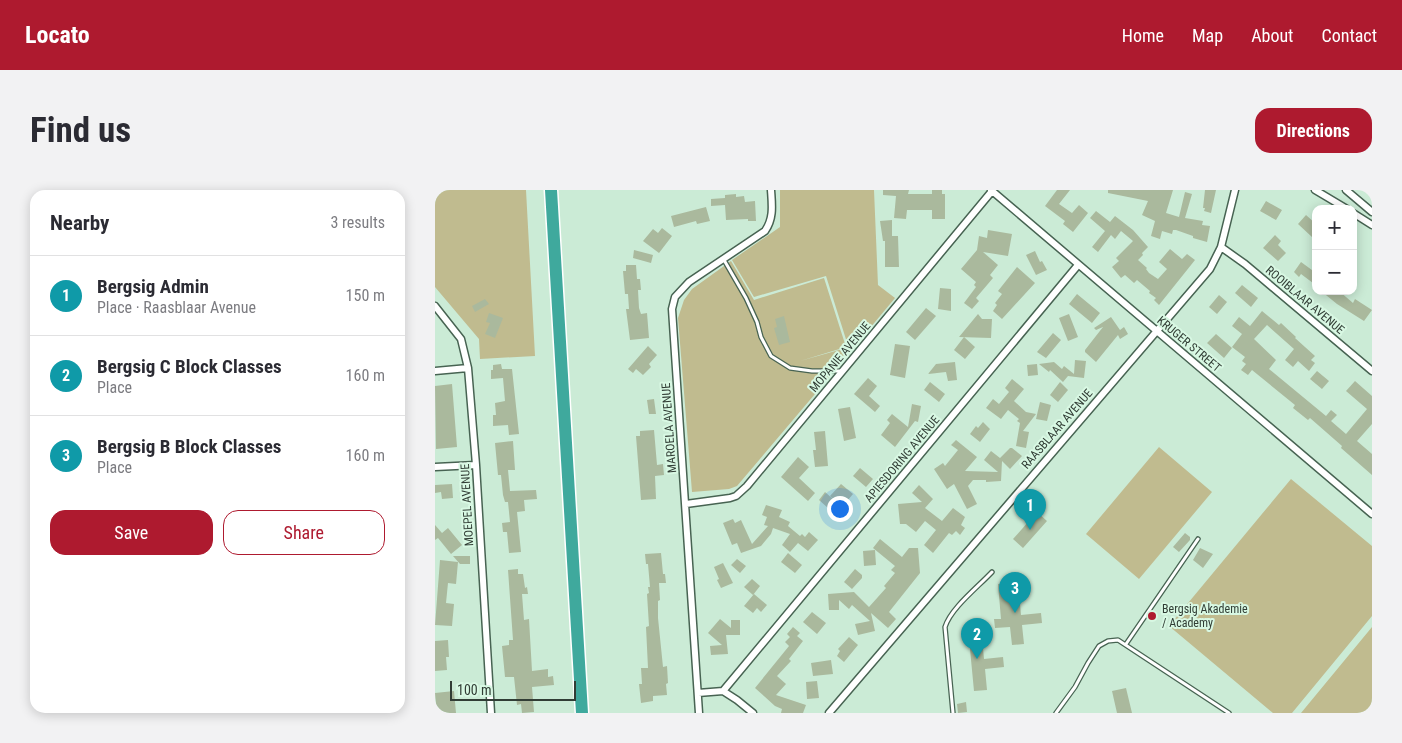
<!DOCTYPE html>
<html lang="en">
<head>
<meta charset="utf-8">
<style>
	body { margin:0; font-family:"Roboto Condensed",sans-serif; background:#f2f2f3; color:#2b2b33 }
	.controls { position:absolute; right:15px; top:15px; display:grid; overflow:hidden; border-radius:10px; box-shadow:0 2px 12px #0003 }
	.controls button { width:45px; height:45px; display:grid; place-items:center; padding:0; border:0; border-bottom:1px solid #e1e1e2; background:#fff; color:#2b2b33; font:25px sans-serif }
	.scale { position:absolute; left:15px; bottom:12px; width:126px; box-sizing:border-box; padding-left:5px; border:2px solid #313d35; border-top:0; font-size:14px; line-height:18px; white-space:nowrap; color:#313d35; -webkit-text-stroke:4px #d8f8e3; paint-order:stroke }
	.you { position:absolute; left:404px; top:318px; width:18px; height:18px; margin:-12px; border:4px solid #fff; border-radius:50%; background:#1a73e8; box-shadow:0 0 0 8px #1a73e833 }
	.badge { display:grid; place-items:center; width:32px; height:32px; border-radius:50%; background:#ae1a2f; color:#fff; font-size:16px; font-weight:700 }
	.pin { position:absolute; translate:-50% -41px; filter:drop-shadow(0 1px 2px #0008) }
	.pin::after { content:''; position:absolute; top:26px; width:18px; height:15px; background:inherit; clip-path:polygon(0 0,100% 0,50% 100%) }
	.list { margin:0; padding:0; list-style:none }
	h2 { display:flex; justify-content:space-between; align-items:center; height:65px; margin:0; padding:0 20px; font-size:21px }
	h2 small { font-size:16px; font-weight:400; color:#7c7c81 }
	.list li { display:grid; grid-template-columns:32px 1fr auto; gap:15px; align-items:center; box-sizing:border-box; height:80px; padding:0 20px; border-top:1px solid #e1e1e2 }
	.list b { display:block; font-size:19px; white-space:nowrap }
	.list p { margin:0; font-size:16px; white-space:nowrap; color:#7c7c81 }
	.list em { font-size:16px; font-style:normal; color:#7c7c81 }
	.actions { display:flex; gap:10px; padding:15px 20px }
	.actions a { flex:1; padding:11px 0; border:1px solid #ae1a2f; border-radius:15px; text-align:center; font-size:18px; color:#ae1a2f }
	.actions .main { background:#ae1a2f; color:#fff }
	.map { position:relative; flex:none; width:937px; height:523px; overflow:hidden; border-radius:15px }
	header { display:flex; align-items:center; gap:30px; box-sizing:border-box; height:70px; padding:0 25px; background:#ae1a2f; color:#fff }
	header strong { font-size:24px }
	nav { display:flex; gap:28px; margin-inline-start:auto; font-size:18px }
	.intro { display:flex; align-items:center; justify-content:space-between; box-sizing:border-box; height:120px; padding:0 30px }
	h1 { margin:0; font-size:35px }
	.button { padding:12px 22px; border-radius:15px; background:#ae1a2f; color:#fff; font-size:18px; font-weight:700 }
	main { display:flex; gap:30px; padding:0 30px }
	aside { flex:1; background:#fff; border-radius:15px; box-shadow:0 2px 12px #0003 }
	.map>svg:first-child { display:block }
	.green { fill:#c0bb8f }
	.building { fill:#aab99d }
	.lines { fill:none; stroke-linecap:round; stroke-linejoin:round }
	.lane-casing { stroke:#476352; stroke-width:5.5 }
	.street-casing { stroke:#476352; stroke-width:9 }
	.highway-casing { stroke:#fff; stroke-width:15 }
	.lane { stroke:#fff; stroke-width:3 }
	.street { stroke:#fff; stroke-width:6 }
	.highway { stroke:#3fa99d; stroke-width:12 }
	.poi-dot { fill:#ae1a2f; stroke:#d8f8e3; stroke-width:2 }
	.labels { text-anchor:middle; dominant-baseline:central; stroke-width:4; stroke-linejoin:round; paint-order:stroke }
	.street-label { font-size:12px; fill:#313d35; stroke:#d8f8e3 }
	.poi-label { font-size:12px; fill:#313d35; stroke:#d8f8e3; text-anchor:start }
</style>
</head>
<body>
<header>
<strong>Locato</strong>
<nav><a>Home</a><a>Map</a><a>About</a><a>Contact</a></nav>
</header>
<div class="intro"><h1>Find us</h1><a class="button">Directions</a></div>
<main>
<aside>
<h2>Nearby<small>3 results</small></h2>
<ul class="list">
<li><span class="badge" style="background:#0f9aa8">1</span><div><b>Bergsig Admin</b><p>Place · Raasblaar Avenue</p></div><em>150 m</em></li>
<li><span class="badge" style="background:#0f9aa8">2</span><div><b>Bergsig C Block Classes</b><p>Place</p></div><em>160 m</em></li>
<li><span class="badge" style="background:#0f9aa8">3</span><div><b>Bergsig B Block Classes</b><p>Place</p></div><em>160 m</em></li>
</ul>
<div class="actions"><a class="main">Save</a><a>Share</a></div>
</aside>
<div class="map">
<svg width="937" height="523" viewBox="0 0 937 523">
	<rect width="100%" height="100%" fill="#cbebd6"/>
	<path class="green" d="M0,0H91L100,166L45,169L44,149L0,97Z
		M345,0H439L443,95L460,108L415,162L391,86L319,107L297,70L345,37Z
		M296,71L319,110L389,88L411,157L365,171L411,158L413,165L302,296L294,299L257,302L243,128L249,110L257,99Z
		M724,257L777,302L704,389L651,344Z
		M856,289L937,356V426L857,523H838L734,436Z
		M937,437V523H866Z"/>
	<path class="building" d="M448,0H474L473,4H497V0H507V4H510V29H497V20H472L471,29L459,28L461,6L448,5Z
		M622,0H635L624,14L637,23L644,15L653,23L638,42L628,34L630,31L610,16Z
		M673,0H738L731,23L744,27L750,2L757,4L750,28L768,31L767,35L775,36L772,52L758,48V46L741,40H738L737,44L727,41L725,49L716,46L720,31L707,25L713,11L673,3Z
		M770,0H781L776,23L769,21L770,18H768Z
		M301,4V7L309,6L310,12L320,11L321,31H313V29L291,30L290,15L276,16V9L290,8V5Z
		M831,11L847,20L841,30L825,21Z
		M271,17L275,31L262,34L261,31L239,37L236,26Z
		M661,21L675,32L680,26L698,40L713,57L707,63L708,65L703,70L712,78L711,79L714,83L723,89L732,79L724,72L735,59L747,69L752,64L760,70L724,115L719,110L721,108L714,103L715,101L702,90L699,93L690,85L686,88L677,77L684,71L681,68L698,51L686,41L680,49L676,45L663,62L657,57L670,41L655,28Z
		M871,25L881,34V43L877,47L863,34Z
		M457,30V46H463L464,77H450V51H448L445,31Z
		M227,38L237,46L224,63L208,51L218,39L223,43Z
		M553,40L577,44L573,66L548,62L563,75L555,85L558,88L541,108L544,111L537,119L529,113L541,97L539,95L541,92L526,79L542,60L544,46L552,48Z
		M840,45L846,51L843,55L851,63L843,71L828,58Z
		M199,60L218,65L216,73L198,68Z
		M600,61L605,72L607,71L612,80L601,85L591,65Z
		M866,72L881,83V89L878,93L866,84L864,87L859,82Z
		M191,75H201L202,89H205L206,100H203L204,118L206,124L212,123L214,148L195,150L191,119H194L193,104H190L188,81H191Z
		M582,77L600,93L567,129L558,121L562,115L560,113L567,104L563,101Z
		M807,95L823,108L816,117L800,103Z
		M505,98L516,99V121L503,119Z
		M886,101H904L918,113L920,109L937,120L929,131L902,114Z
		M642,104L665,123L657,133L634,114Z
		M784,105L792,112L782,124L774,117Z
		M50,109L54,114L40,122L37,116Z
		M491,118L501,126L480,150L471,142Z
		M827,121L844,135L846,133L861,147L860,148L880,166L876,170L880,173L874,181L863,171L858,177L850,170L859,159L832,135L819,149L841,170L834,179L891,226L896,220L902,225L896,231L911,244L932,219L911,201L920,191L937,206V234L922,251L937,264V285L906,258L907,256L875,228L873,230L858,218L860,215L817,180L813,185L806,180L811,174L807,171L810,167L797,157L807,144L797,136L804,127L815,136Z
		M54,123L68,128L60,148L50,144L55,133L51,132Z
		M543,124L547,129H557L556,148L524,147Z
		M634,124L643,147L633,151L624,128Z
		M349,126L355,152L344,155L339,138L342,137L340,129Z
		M676,127L685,140L689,137L693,144L685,149L683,145L661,172L650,162V160L668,137L661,140L659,138Z
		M618,143L626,150L611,168L602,162Z
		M781,144L797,158L789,168L772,153Z
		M529,147L540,157L530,169L519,160Z
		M460,154L475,156L470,188L455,185Z
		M213,156L222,165L214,174L216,177L208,185L201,179L198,183L193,179Z
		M640,170L651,171L649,188L633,186L628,192L615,180L614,182L604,174L619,172L627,179L629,176L639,184Z
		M520,172L522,190L513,191L511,182L493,184L501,174Z
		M66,174L67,179H77L84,244L74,245L73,235L58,236V225H61L60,213L70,211L68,188L56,189V180H58V175Z
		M602,174L603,185L593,186L592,175Z
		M882,181L894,191L887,199L875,189Z
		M433,188L442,196L434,206L445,216L440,222L419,204Z
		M577,189L589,199L579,211L591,222L601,224L588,241L594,242L591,258L581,256L585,233L582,231L584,229L573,220L566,229L551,218L558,209L564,214L574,202L570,198Z
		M495,192L510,204L504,212L489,200Z
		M625,192L633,200L623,212L615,205Z
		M17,194L22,257L1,259L0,196Z
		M219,209L221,224H214L212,210Z
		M605,212L616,215L612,231L601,229Z
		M477,214L486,216L483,232L480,231L460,257L446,245L455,233L452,230L457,224L473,237Z
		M415,217L421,248L409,251L403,219Z
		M548,232L555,239L545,252L535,244L541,236L543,238Z
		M219,240L222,275L228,274L229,285L220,286L221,309L206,310L201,246H205V241Z
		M390,241L393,276L380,277L378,260H381L379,242Z
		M521,250L542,267L530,281L563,282L549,270L556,261L565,268L575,258H577L587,266L575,279L567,271L566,291L551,292V290H538L533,296L542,314L532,319L519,294L512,299L499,279L508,273L510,276L523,260L516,255Z
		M78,251L80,280H73L75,301L101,300L102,309L89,310L90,321L82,322L86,362L74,363L72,342H68L67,333L75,332L73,312H70L68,305L66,285H63L60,253Z
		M363,267L374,277L364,288L380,303L373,311L346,287Z
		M425,278L438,289L431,297L418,286Z
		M17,294L18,308L7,309L6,302L0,303V295Z
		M406,294L418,304L407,317L395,306Z
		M484,295L498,309L490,318L507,331L518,318L530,327L526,335L530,338L525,345L521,341L517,345L514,343L498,363L489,355L501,340L490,331L481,342L471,334H465L463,314L487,312L477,303Z
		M390,302L399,310L393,318L384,310Z
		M331,315L347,320L344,327L355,332L353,336L365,346L367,344L370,347L374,342L383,350L373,361L363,353L355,362L347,355L355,344L338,338L336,344L326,356L306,363L302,353L297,355L288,333L298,329L300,333L306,330L317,354L333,336L329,335L332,327L327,325Z
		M602,322L612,331L588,358L578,349Z
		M0,335L7,343L13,338L27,355L16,364L3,348L0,350Z
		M750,343L755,347V350L744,362L738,357Z
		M445,349L467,367L474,358H483L485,383L454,422L461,429L453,438L436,423L440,441L423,445L420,434L435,431L417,415L414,419L404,410V420H394L393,404L419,402L434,417L451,398L449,396L460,383L456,380L460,376L438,358Z
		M765,358L778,364L768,378L758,370Z
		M440,360L441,375L429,376L428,361Z
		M226,363L228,384H230L231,393H224L225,410L223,411V428L228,477L232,476L233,493L231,494L232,505L218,506V511L206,513L204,494H207L206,478H213L211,437L214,436L212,404L214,403L213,397H215L213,374H211L210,364Z
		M353,363L367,375L360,383L346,372Z
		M18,366H35V374H25Z
		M302,369L311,376L305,383L296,375Z
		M5,370L23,372L21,394L13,393L11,413L19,414L17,436L0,435Z
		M288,373L298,393L286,398L282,390L284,389L279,377Z
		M83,379V384H88L90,398L92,397L93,404H87L89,430L94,429L97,481L113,479V487L118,486L119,495L97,497L99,522L87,523L86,514L82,515L79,487H70L67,456L74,455V450H78L73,380Z
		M420,379L427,385V388L417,399L409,392Z
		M317,389L325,396L318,405L309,397Z
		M583,392L586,425L606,423L607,433L587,435L589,454L577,455L575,437L560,438L559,429H566L563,394Z
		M319,404L332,415L326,422L322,418L318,423L309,416Z
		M377,422L391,433L382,444L368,432Z
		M285,429L296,438V430H305V445H291L293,464L276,465L275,456L287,455L273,443Z
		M358,437L365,443L362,446L368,451L354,469L356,471L342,486L351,494L341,505L371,515L368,523H346L347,519L340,516L320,498L354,456L350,452L355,447L352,444Z
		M546,437L549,469L568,467L569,477L550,479L552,500L539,501L533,438Z
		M414,447L423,455L409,472L402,466L405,461L403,459Z
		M13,450L14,467H11L12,480L0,481V451Z
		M396,470L398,484L378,486L376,473Z
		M382,491L384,508L372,509L371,492Z
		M691,498L697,523H682L677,501Z
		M19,501L21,523H2L0,503Z
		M531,512L532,522L523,523L522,514Z"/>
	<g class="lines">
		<defs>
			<path id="lane" d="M289,70L311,108L322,132L326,147L336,166L355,178L377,181H406
				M691,454L763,349
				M518,523L510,437C516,418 543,397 557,382
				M621,523L640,497L653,473L664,456L673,451L683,450L794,523"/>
			<path id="street" d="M556,0L937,324
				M880,0L912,19
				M911,0L937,22
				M918,23L937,35
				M786,57L810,74L937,181
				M0,116L26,149L33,178L41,275L56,523
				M0,181L33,178
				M0,277L41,275
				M251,314L295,308L301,306L312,296L557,1
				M288,501L643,75
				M263,503L288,501L302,510L318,523
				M264,523L237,119L240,107L254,92L330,41C339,28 337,15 336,0
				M394,523L775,79L786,57L800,0"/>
			<path id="highway" d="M116,0L147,523"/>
		</defs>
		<use href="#lane" class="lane-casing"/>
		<use href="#street" class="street-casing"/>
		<use href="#highway" class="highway-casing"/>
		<use href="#lane" class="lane"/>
		<use href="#street" class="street"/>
		<use href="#highway" class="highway"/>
	</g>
	<circle class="poi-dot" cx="717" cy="426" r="5"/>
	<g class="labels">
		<g class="street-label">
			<text transform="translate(870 110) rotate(40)">ROOIBLAAR AVENUE</text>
			<text transform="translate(754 154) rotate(40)">KRUGER STREET</text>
			<text transform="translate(405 167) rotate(-50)">MOPANIE AVENUE</text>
			<text transform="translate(234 238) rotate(-94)">MAROELA AVENUE</text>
			<text transform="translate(622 239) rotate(-49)">RAASBLAAR AVENUE</text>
			<text transform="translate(467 269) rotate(-50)">APIESDORING AVENUE</text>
			<text transform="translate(32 315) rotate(-93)">MOEPEL AVENUE</text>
		</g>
		<g class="poi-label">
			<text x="727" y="419">Bergsig Akademie<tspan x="727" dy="14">/ Academy</tspan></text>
		</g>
	</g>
</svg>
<div class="controls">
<button>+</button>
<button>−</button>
</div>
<div class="scale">100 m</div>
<div class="you"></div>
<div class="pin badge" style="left:595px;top:340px;background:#0f9aa8">1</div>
<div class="pin badge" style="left:542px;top:469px;background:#0f9aa8">2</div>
<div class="pin badge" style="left:580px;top:423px;background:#0f9aa8">3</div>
</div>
</main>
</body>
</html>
